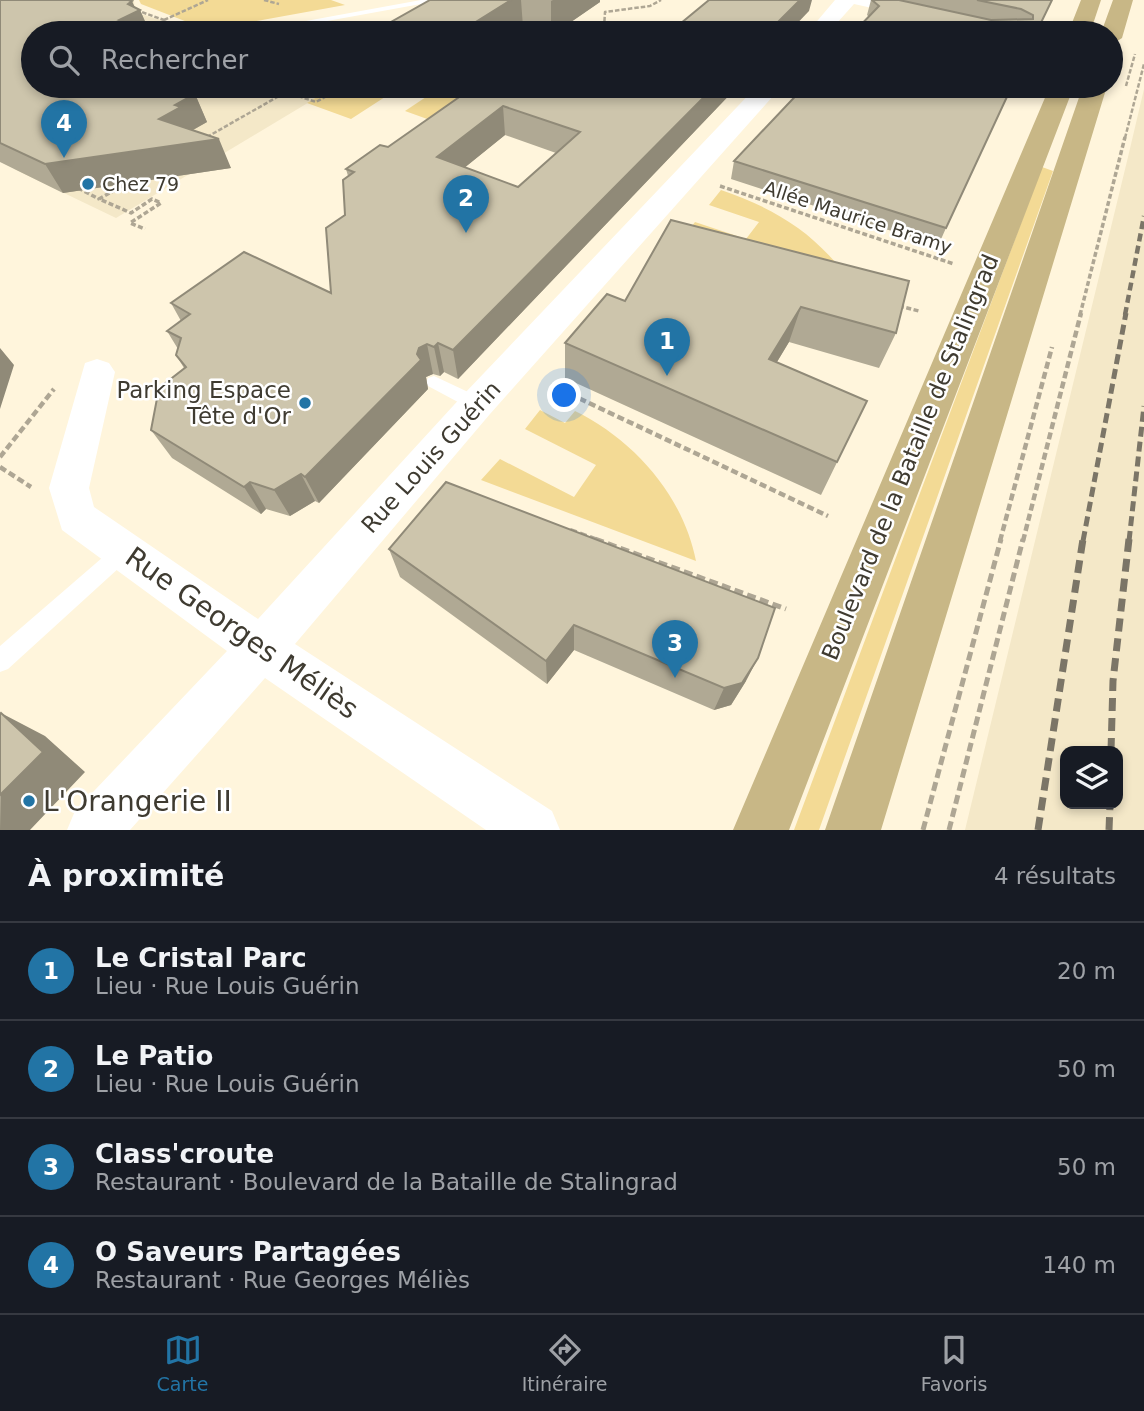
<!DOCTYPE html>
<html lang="fr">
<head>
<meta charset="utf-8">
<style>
	body { margin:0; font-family:"DejaVu Sans",sans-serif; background:#242831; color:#f1f3f6 }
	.controls { position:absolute; right:21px; bottom:21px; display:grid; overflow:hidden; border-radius:14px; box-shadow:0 4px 10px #0003 }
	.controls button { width:63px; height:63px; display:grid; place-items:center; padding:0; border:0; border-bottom:2px solid #363941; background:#171b24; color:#f1f3f6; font:35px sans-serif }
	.you { position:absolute; left:565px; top:396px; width:24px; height:24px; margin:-18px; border:5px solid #fff; border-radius:50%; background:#1a73e8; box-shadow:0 0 0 10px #1a73e833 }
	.badge { display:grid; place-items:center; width:46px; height:46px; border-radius:50%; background:#2274a5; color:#fff; font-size:23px; font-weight:700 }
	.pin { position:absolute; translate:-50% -58px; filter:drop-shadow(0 2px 4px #0008) }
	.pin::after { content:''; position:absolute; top:37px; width:24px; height:21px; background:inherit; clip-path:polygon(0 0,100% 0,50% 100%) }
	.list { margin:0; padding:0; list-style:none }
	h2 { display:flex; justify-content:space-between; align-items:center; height:91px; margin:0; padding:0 28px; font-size:30px }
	h2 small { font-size:23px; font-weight:400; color:#9ea1a6 }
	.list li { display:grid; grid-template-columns:46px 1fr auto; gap:21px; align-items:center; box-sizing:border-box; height:98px; padding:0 28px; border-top:2px solid #363941 }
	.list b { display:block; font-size:26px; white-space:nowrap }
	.list p { margin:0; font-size:23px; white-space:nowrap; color:#9ea1a6 }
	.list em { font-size:23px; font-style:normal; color:#9ea1a6 }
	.icon { flex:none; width:38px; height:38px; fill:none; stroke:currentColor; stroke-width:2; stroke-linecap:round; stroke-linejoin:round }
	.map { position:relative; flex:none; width:1144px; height:830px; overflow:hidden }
	.search { position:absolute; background:#171b24; box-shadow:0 4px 10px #0003; left:21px; right:21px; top:21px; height:77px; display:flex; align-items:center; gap:18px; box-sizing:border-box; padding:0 24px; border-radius:38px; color:#9ea1a6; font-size:26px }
	.sheet { height:483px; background:#171b24 }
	nav { display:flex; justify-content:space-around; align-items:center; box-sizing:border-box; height:98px; border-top:2px solid #363941; background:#171b24; font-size:19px; color:#9ea1a6 }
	nav a { display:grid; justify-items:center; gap:4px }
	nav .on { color:#2274a5 }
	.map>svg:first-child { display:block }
	.built { fill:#f4e8c8; fill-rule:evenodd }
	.green { fill:#f3da95 }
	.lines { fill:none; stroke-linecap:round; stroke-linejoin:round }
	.path-far3 { stroke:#aea694; stroke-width:2.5; stroke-dasharray:4.5 2; stroke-linecap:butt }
	.path-far2 { stroke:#aea694; stroke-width:3.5; stroke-dasharray:5 2.5; stroke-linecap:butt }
	.path-far1 { stroke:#aea694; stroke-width:4.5; stroke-dasharray:7 3.5; stroke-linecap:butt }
	.path { stroke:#aea694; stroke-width:5; stroke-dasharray:9 4.5; stroke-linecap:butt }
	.service { fill:#fff; fill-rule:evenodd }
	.minor { fill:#fff; fill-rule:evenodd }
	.primary { fill:#c8b786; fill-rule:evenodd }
	.rail-far2 { stroke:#7b7567; stroke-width:4.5; stroke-dasharray:8 4.5; stroke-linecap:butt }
	.rail-far1 { stroke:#7b7567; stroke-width:5; stroke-dasharray:10 5; stroke-linecap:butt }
	.rail { stroke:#7b7567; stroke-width:7; stroke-dasharray:13 7; stroke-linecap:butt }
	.wall { fill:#b0a994; fill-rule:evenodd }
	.shaded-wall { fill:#908a78 }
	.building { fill:#cdc5ac; stroke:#908a78; stroke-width:2; fill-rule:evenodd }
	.poi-dot { fill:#2274a5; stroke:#fff; stroke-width:2.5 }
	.labels { text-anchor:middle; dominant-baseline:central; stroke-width:5; stroke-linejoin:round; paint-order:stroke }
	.far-poi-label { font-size:19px; fill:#3f3b31; stroke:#fff; text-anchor:start }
	.far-street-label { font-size:19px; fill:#3f3b31; stroke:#fff }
	.poi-label { font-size:23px; fill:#3f3b31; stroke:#fff; text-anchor:end }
	.street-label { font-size:23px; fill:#3f3b31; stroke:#fff }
	.near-street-label { font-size:28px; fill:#3f3b31; stroke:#fff }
	.near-poi-label { font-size:28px; fill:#3f3b31; stroke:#fff; text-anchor:start }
</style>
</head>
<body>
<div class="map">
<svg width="1144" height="830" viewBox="0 0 1144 830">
	<rect width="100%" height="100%" fill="#fff5dc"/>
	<path class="built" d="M17,0H130L134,1L135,12L174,24L177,33H33V86H336L116,218L14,169L0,54Z
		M1144,89V830H965L1128,157ZM1065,751H1118V804H1065Z"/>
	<path class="green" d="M139,0H331L345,5L208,30L141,4Z
		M336,86H402L351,119L307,103Z
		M438,89L462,97L430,120L405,111Z
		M1042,167L1053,171L819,830H794Z
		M721,190C768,206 808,228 839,267L683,238L695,222L746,239L759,222L709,205Z
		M540,410L565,423L575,411C634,440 683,495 696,561L481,480L500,459L574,497L596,465L525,429Z"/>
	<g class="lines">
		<path class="path-far3" d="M264,0L279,4
			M136,10L164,20L173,30L169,33
			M164,20L208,0
			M600,33L604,28L605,12L650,6L661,0
			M1126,86L1135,54
			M207,137L286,92L316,102L344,86
			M1125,138L1144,64"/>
		<path class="path-far2" d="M129,182L99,199L131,213L152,199L161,203L130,223L145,229
			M720,186L954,264
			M78,188L99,199
			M899,306L919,311
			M1080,315L1125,137"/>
		<path class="path-far1" d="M551,385L828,516
			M0,457L54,389
			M0,467L31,487
			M570,530L600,541
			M1000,541L1052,347
			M1023,541L1081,313"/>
		<path class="path" d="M595,539L786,609
			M923,830L1001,539
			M949,830L1023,539"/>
		<path class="service" d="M421,0H443L261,33H240Z
			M434,376L483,399L486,404L483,409H471L428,386L426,382L428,378Z
			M124,542L131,545L134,551L131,557L8,669L0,672V646L117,545Z"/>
		<path class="minor" d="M835,0H889L1013,27L1024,33H985L854,4L828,33H807Z
			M757,86H782L490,414L295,644L552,811L560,830H486L265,678L130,830H67L75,811L227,651L62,530L49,488L85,363L97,359L109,363L115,372L89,488L94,507L258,619L464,394Z"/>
		<path class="primary" d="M1081,0H1101L1090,33H1068Z
			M1113,0H1133L1122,38L1111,45V33H1101Z
			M1050,86H1074L789,830H733Z
			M1083,86H1107L881,830H825Z"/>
		<path class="rail-far2" d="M1125,315L1144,216"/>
		<path class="rail-far1" d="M1083,541L1126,313
			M1129,541L1144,406"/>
		<path class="rail" d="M1111,751L1113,681L1129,539
			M1038,830L1083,539
			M1109,830L1110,804"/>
	</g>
	<path class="wall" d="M0,0L135,8L140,10L149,30L33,33L196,86L187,91L195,94L207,122L193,130L231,168L63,193L0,162Z
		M430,0H600V2L555,33H544L523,27L514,33H393L391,22Z
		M871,0H1052L1036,33L869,17L867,15Z
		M738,86L458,379L444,372L440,376L433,374L426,377L428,389L319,503L315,501L290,516L266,509L261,514L172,458L151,430L184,368L176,355L178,349L167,331L181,321L171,303L331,293L345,215L348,176L346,169L388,147L551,89ZM505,135L556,153L518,187L465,167Z
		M734,161L946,228L938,246L731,179Z
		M671,220L896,333L879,368L789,342L777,362L867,401L821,495L565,378V343L625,301Z
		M389,549L746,681L731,705L714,710L574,650L547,684L400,577Z"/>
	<path class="shaded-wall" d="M511,0H521L523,27L514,33H458Z
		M553,0H600V2L555,33H551V1Z
		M800,0H812L809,11L788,33H767Z
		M132,1L137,12L140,10L150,33L119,20L128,4Z
		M153,86H196L161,105Z
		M715,86H738L458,379L453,350Z
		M195,94L207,122L191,131L219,139L231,168L63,193L45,164L159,119L175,105Z
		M503,106L505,135L442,186L437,157Z
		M801,307L789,342L758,393L769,359Z
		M438,343L444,372L440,376L434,347Z
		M427,344L433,374L426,377L428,389L319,503L305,477L419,348Z
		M0,348L14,365L0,409Z
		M301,474L315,501L290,516L274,490Z
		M250,482L266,509L261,514L244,487Z
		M574,625V650L547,684L546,661Z
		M758,658L746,681L731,705L714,710L724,688Z
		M1,713L45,736L85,772L30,830H0Z"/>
	<path class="building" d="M0,0H128L132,1L128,4L140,10L119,20L158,33H33V86H173L195,94L175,105L181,107L159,119L219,139L45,164L0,143Z
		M430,0H511L458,33H427L391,22Z
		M709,0H800L767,33H669Z
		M872,0H899L991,20L1033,19V15L1021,9L977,0H1052L1036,33H853L879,6Z
		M475,86H541L551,89L554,86H715L453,350L438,343L434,347L427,344L419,348L417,354L421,360L305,477L301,474L274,490L250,482L244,487L151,430L159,388L186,367L176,355L181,338L167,331L190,314L171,303L244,252L331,293L326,228L345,215L343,180L354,172L346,169L380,145L388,147ZM503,106L580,132L518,187L437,157Z
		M805,86H1012L946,228L734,161Z
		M671,220L909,281L896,333L801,307L769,359L867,401L837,462L565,343L607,294L625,301Z
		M446,482L775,608L758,658L742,683L724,688L574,625L546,661L389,549Z
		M1,713L43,752L0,795V714Z"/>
	<g class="poi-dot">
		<circle cx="88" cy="184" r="7"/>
		<circle cx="305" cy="403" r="7"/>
		<circle cx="29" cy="801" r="7"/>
	</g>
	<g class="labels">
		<g class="far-poi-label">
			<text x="102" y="184">Chez 79</text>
		</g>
		<g class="far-street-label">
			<text transform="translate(858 217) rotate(18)">Allée Maurice Bramy</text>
		</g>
		<g class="poi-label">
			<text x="291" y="390">Parking Espace<tspan x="291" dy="26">Tête d'Or</tspan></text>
		</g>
		<g class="street-label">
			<text transform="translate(431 457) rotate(-48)">Rue Louis Guérin</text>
			<text transform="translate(910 457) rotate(-68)">Boulevard de la Bataille de Stalingrad</text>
		</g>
		<g class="near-street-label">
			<text transform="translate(242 633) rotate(35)">Rue Georges Méliès</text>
		</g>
		<g class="near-poi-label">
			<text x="43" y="801">L'Orangerie II</text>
		</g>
	</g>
</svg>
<div class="controls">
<button><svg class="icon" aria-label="layers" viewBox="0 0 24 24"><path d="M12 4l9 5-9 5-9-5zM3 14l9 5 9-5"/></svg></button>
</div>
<div class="you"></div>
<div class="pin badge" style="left:667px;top:376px">1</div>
<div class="pin badge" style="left:466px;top:233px">2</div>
<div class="pin badge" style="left:675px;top:678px">3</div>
<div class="pin badge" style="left:64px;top:158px">4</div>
<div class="search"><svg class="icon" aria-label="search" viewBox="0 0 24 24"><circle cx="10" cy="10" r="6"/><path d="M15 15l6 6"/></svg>Rechercher</div>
</div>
<section class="sheet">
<h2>À proximité<small>4 résultats</small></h2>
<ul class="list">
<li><span class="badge">1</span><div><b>Le Cristal Parc</b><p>Lieu · Rue Louis Guérin</p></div><em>20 m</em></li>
<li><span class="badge">2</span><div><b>Le Patio</b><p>Lieu · Rue Louis Guérin</p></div><em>50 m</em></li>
<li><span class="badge">3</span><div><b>Class'croute</b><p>Restaurant · Boulevard de la Bataille de Stalingrad</p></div><em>50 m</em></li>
<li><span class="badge">4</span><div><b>O Saveurs Partagées</b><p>Restaurant · Rue Georges Méliès</p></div><em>140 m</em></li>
</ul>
</section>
<nav>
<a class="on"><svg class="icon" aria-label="map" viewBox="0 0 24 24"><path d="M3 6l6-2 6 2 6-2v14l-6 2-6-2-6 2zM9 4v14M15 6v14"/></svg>Carte</a>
<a><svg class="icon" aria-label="directions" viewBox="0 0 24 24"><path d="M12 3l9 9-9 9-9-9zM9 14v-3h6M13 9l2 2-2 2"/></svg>Itinéraire</a>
<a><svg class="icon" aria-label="saved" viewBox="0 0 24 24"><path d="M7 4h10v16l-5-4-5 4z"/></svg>Favoris</a>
</nav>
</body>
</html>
